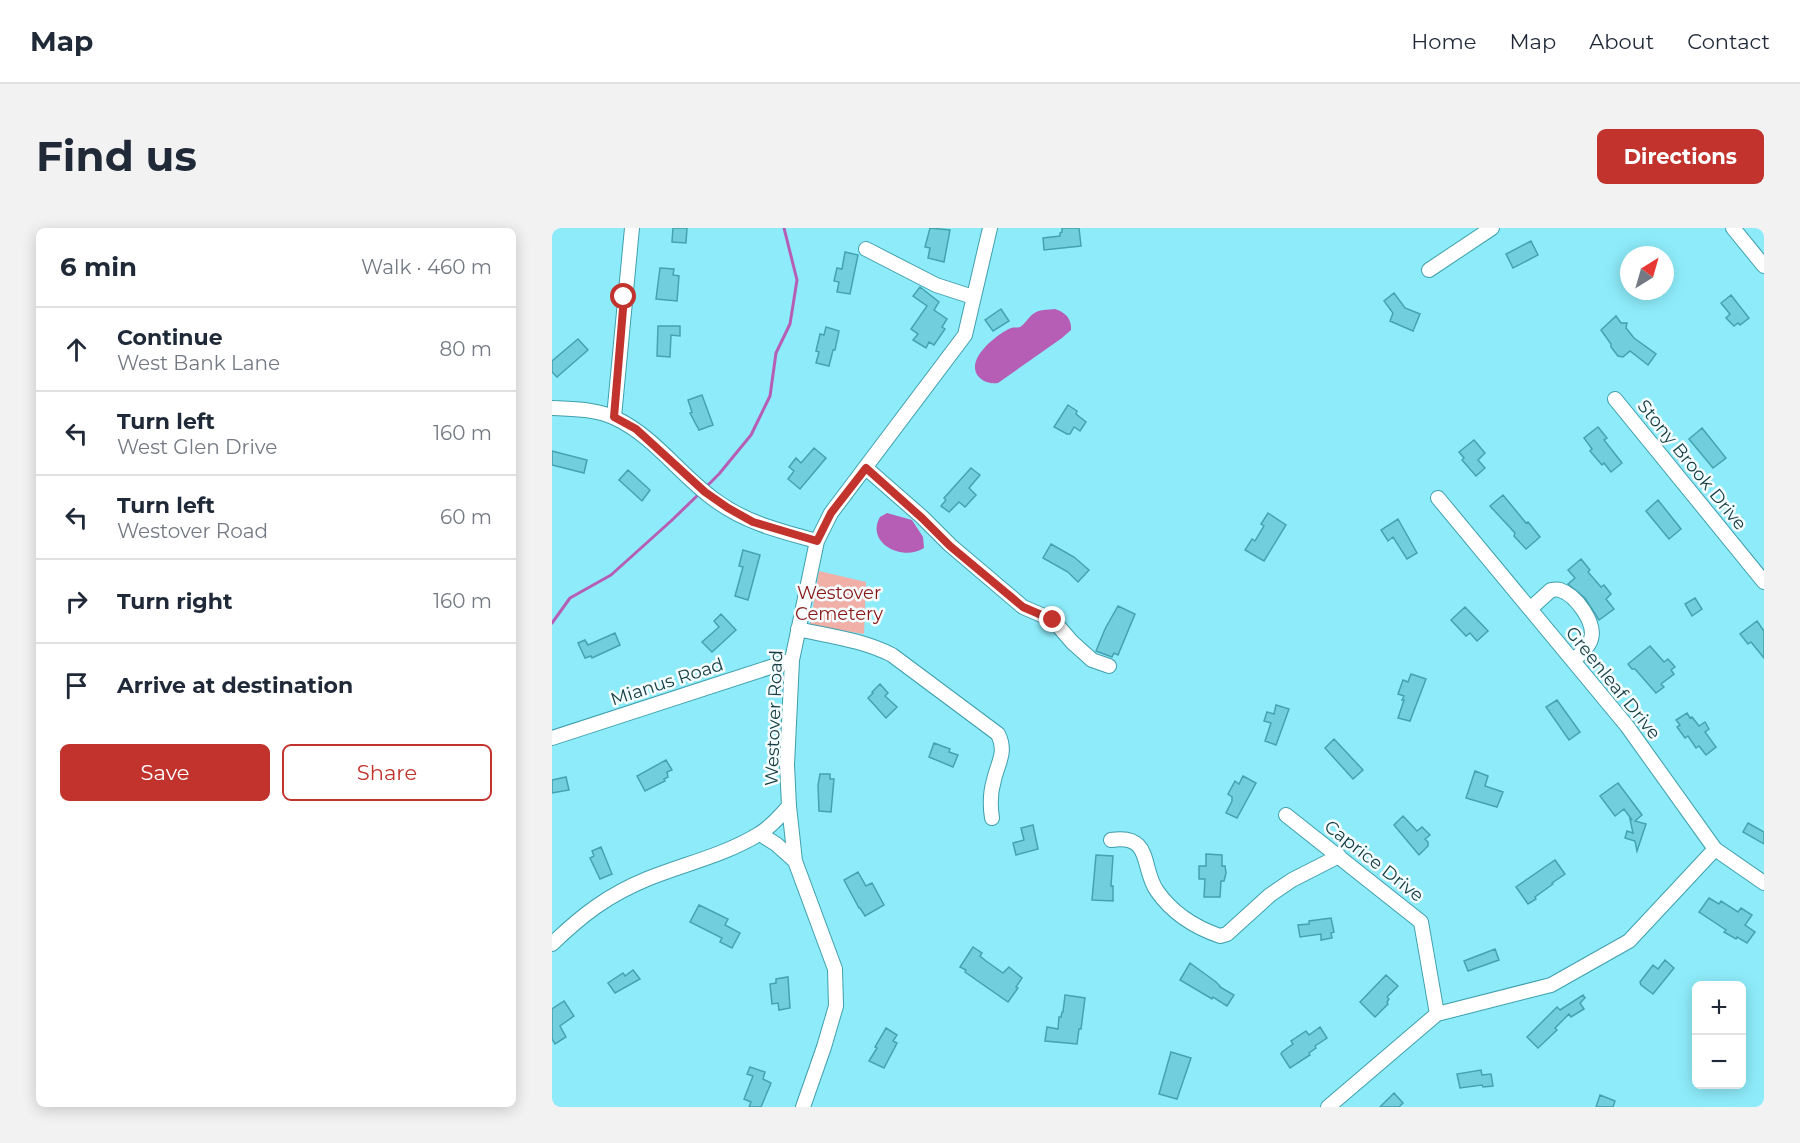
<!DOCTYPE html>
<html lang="en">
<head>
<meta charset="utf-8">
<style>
	body { margin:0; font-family:Montserrat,sans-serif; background:#f2f2f3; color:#1f2937 }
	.controls { position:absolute; right:18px; bottom:18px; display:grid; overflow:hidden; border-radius:9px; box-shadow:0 3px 15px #0003 }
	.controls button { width:54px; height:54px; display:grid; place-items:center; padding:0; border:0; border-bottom:2px solid #e0e1e3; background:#fff; color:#1f2937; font:30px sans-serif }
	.compass { position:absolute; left:1068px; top:18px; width:54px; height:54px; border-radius:50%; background:#fff; box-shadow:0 3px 15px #0003; rotate:37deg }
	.stop { position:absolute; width:18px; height:18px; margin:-14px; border:4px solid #c1332c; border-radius:50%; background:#fff }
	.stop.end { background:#c1332c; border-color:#fff; box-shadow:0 2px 6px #0008 }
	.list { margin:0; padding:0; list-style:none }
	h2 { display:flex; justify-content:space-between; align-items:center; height:78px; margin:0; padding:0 24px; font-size:26px }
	h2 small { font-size:20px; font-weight:400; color:#747a83 }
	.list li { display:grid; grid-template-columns:39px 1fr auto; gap:18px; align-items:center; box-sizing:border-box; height:84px; padding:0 24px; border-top:2px solid #e0e1e3 }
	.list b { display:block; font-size:22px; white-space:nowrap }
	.list p { margin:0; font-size:20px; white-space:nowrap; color:#747a83 }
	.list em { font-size:20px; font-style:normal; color:#747a83 }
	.actions { display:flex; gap:12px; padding:18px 24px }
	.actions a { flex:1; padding:14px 0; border:2px solid #c1332c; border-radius:9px; text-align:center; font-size:21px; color:#c1332c }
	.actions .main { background:#c1332c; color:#fff }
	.icon { flex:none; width:33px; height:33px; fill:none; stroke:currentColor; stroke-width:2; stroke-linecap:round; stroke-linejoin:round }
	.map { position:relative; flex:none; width:1212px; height:879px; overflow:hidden; border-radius:9px }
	header { display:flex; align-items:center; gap:36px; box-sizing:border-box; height:84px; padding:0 30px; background:#fff; border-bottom:2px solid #e0e1e3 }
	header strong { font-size:28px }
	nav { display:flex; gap:33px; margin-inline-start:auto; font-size:21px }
	.intro { display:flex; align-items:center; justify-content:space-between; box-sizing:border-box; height:144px; padding:0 36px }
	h1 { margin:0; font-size:42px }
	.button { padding:15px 27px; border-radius:9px; background:#c1332c; color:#fff; font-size:21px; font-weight:700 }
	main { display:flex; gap:36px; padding:0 36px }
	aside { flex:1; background:#fff; border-radius:9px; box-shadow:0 3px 15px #0003 }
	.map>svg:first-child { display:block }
	.green { fill:#f1b0a7 }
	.water { fill:#b65eb5 }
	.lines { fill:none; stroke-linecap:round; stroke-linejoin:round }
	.stream { stroke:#b65eb5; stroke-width:3 }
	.building { fill:#71cfdd; stroke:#43a3b0; stroke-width:1.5 }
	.minor-casing { stroke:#3f9fad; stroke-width:16 }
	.minor { stroke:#fff; stroke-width:14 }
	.route { stroke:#c1332c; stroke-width:8 }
	.labels { text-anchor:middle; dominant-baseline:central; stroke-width:5; stroke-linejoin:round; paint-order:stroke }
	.street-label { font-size:18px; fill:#153d43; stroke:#f5fdff }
	.park-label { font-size:18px; fill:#8b1714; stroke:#f5fdff }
</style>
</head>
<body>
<header>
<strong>Map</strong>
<nav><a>Home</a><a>Map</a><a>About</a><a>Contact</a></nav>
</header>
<div class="intro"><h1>Find us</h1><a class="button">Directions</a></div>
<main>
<aside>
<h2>6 min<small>Walk · 460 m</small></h2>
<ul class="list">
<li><svg class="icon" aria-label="ahead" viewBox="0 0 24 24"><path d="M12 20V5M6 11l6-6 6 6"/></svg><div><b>Continue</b><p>West Bank Lane</p></div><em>80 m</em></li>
<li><svg class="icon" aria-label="left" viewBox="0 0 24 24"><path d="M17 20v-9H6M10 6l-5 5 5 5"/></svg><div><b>Turn left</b><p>West Glen Drive</p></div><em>160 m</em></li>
<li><svg class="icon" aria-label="left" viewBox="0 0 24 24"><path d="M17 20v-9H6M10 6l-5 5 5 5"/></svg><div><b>Turn left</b><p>Westover Road</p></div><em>60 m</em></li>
<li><svg class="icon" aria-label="right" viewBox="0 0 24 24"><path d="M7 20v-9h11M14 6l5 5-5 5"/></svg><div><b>Turn right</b></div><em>160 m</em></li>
<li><svg class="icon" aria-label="arrive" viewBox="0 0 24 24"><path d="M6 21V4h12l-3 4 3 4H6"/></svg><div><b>Arrive at destination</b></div></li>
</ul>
<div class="actions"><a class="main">Save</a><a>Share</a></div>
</aside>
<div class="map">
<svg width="1212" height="879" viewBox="0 0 1212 879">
	<rect width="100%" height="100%" fill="#8eecfa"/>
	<path class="green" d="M267,343L314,354L312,406L258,397Z"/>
	<path class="water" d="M503,81C513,84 520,91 519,102L510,110L446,155C438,156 431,154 426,148C413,131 445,106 459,100C462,99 465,100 468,99C473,96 476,90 481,86C487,81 496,82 503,81Z
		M335,285L360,292L371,309L372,320C351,334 313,315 328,289Z"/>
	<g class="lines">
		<path class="stream" d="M154,259L167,246L199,207L218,168L224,125L238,96L245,52L232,0
			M0,395L18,370L59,347L119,293L147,266"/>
	</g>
	<path class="building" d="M121,0H135L134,15L120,14Z
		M378,0L398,2L392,34L376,30L378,20L373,19Z
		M510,0H527L529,18L492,22L491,10L508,8V5L510,4Z
		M979,13L986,27L961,40L954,26Z
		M293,24L306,27L298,66L285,64L287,54L282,53L285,40L290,41Z
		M108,40L122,41L121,47L127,48L125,73L104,71Z
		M368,59L387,74L382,82L395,91L390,99L393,101L382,117L377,114L374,120L361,112L366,106L359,101L375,78L361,68Z
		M842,65L853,80L868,86L861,103L838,93L841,85L832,73Z
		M1179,67L1197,90L1188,97L1186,95L1182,98L1174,90L1178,86L1169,75Z
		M449,81L457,93L441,103L433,92Z
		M1064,88L1069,95H1075L1074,100L1082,110L1104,126L1096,137L1078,123L1071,129L1066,128L1059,119V116L1049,102Z
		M106,98H128V108L119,107L118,129L105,128Z
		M274,99L287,103L283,122H281L277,138L264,135L267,124L264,123L268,106L272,107Z
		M26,111L36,122L5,149L0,144V133Z
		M150,167L161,197L147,202L138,185L140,184L136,172Z
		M516,177L525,183L524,186L534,194L528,203L522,199L518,206H515L502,199Z
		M1046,199L1055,210L1052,212L1070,235L1059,244L1052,235L1050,237L1038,223L1040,221L1032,210Z
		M1150,200L1174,230L1161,240L1137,211Z
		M922,212L933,225L926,232L933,240L924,248L910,232L912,230L907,224Z
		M262,220L274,230L248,261L236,251L242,243L237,239L244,230L249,235Z
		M0,223L35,232L32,245L0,237Z
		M419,240L428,247L417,260L424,267L413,279L407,274L397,284L389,278L394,272L392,270Z
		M76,242L98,262L90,273L67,252Z
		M951,267L974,295L976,294L988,309L974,321L962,308L963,305L938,278Z
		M1106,272L1129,301L1117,311L1094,283Z
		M716,285L734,297L712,333L693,322L700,311L703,313L712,298L709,296Z
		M846,291L865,325L855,331L841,309L836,313L829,302Z
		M499,316L522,329L537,342L526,354L516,344L491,330Z
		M191,322L208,327L196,372L183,368L191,339L187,338Z
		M1029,331L1038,342L1036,344L1049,359L1052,357L1059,366L1054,371L1062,381L1047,392L1033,370L1016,356L1023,350L1016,342Z
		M1143,370L1150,381L1140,388L1133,376Z
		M566,378L583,386L566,427L562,425L560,429L544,423L553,401Z
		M913,379L936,403L925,413L918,405L914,408L899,392Z
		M169,386L184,402L160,424L150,414L167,399L162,393Z
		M1205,393L1212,403V430L1199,414L1196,416L1188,406Z
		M63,405L68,417L40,430L39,428L33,430L26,415L33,412L36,417Z
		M1098,418L1112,434L1116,431L1123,439L1119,442L1122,446L1109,456L1112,459L1104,465L1083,441H1080L1076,436Z
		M859,446L874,451L858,493L846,490L852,472H850L852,468L846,466L851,452L856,454Z
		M328,456L336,465L333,468L345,479L334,490L316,470L321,465L320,464Z
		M1005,472L1028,504L1017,512L994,479Z
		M724,477L737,481L724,517L713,513L719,495L712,493L715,484L722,486Z
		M1135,485L1138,490L1140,489L1147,498L1153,494L1157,501L1153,504L1164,519L1154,527L1147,518L1144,520L1136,508L1133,510L1125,499L1128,497L1124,492Z
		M782,511L811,542L801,551L773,520Z
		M382,515L398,521L397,524L406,527L401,539L377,529Z
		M114,532L120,542L115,544L116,549L112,551L113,553L93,563L85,548Z
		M923,543L936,548L933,558L951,564L945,579L914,570Z
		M268,546H278V551H282L279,584L267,583L266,557Z
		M691,548L704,555L685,590L674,585L680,573V569L676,566L683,553L687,556Z
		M14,549L17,562L0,565V552Z
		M1066,555L1090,587L1083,593L1094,596L1085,623L1083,613L1073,610L1075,603L1081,605L1078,591L1080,592L1072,581L1063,588L1048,568Z
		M851,588L865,603L870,599L878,607L873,611L876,614V618L867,627L842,597Z
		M1196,595L1212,604V616L1191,604Z
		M481,597L486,621L464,627L461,615L472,612L469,600Z
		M49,619L60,646L48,651L38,630L42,628L40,623Z
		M654,626L670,627V638H673L674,645L672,653H669L668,669H652L653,651H647V638H654Z
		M544,627L561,628L559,658H561V673L540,672Z
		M1003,632L1013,646L1000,655L1001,656L983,669L984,671L976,676L964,659Z
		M306,644L314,658L320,655L332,677L313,688L308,680H307L292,652Z
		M1157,670L1167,676L1169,673L1186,684L1189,680L1200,687L1193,697L1203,704L1195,715L1185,709L1184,711L1172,704L1174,702L1147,684Z
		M147,677L176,691L173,697L188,705L180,720L168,714L170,710L138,694Z
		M779,690L782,704L779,705L780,710L769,712V706L748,709L746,697L757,696V693Z
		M421,719L430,725L428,728L434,733L451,745L457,739L470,750L464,759L466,760L456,774L413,744L414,742L408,739Z
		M943,721L947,732L916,743L912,733Z
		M1113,732L1122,740L1101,766L1089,757L1088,754L1101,737L1106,741Z
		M638,735L664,754L668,758V759L682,767L675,778L661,769L660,771L628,752Z
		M81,742L88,751L63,765L56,755L71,745L73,748Z
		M834,747L846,758L835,769L837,771L835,774L836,776L823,789L808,774Z
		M236,749L238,780L227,782L226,775L220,776L218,756L224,755V751Z
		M513,767L533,770L529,801H527L525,816L493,813L495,799L506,801L507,789H509L510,784H511Z
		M1031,767L1033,770L1028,775L1032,781L1019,789L1017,786L1003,800L1005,802L986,820L975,809L1005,779L1008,782Z
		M12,773L22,788L8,798L14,809L3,816L0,811V781Z
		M768,799L775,810L763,818L764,820L757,825L758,827L738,840L729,826L730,824L741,816L739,813L754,803L757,807Z
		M334,800L345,807L341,813L345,815L332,840L317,833L325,820L323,819Z
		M619,824L639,830L625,871L607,866Z
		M198,839L213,844L211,851L219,855L209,879H197L199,874L192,871L201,848L195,846Z
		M929,842L930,847L939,846L941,858L931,859L930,857L908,860L905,846Z
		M842,865L851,875L847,879H828Z
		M1048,867L1063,873L1061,879H1044Z"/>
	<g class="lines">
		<defs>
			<path id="minor" d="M1181,0L1212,38
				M314,21L384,57L421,69
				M877,42L940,0
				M1063,171L1212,354
				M0,180C21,181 44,181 63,190C102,208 128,247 163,272C194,295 228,303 265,313
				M62,189L80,0
				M314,240L370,289L398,317L471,379L501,392L520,414L540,432L557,438
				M886,270L1075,498L1163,621L1212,655
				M978,381L999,362C1002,362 1005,361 1008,362C1024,367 1044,395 1039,411C1037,419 1027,427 1021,433
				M246,401C277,408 311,412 340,427L446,506C455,524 446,534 442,552C438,565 438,577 440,590
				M0,510L240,432
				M734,587L869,694L885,786
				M208,606L224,616L243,633
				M559,612C601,605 589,641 605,663C621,686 642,699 668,708L675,706L718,667L740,652L787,628
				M0,716C30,687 56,667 95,651C132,636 173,627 207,606C219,599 228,588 237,578
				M251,879L272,819L284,778L283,741L243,633L237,578L235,537L240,432L265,313L279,285L413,107L438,0
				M776,879L885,786L999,757L1077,713L1163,621"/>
		</defs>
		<use href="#minor" class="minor-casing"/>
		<use href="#minor" class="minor"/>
	</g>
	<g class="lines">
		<path class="route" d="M72,69L62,189L84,201L153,264L176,280L201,294L265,313L279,285L314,240L370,290L398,318L471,379L501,392"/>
	</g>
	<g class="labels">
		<g class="street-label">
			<text transform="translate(1140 237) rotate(51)">Stony Brook Drive</text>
			<text transform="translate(115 454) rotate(-18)">Mianus Road</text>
			<text transform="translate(1061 455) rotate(51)">Greenleaf Drive</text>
			<text transform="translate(222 490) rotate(-88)">Westover Road</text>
			<text transform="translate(822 633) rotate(38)">Caprice Drive</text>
		</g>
		<g class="park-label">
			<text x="287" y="365">Westover<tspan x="287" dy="21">Cemetery</tspan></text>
		</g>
	</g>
</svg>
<div class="controls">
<button>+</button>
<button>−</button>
</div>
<svg class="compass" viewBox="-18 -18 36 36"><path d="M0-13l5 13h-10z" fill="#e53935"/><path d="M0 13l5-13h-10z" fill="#747a83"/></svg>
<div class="stop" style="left:72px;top:69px"></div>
<div class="stop end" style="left:501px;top:392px"></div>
</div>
</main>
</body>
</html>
